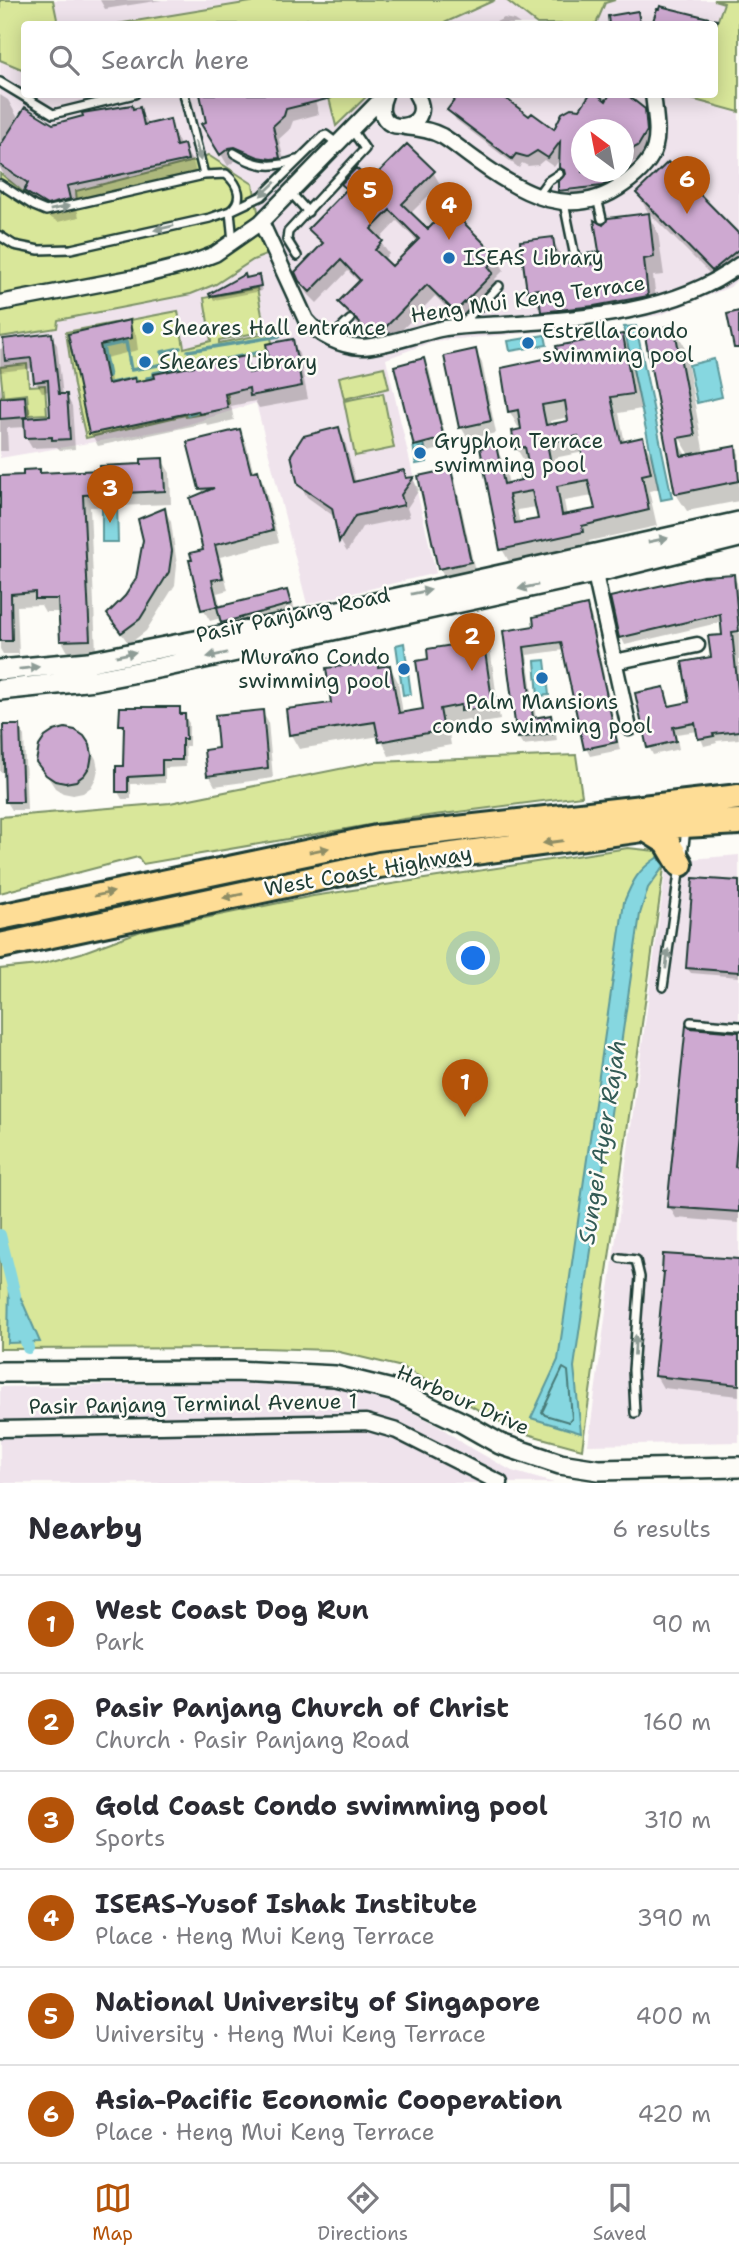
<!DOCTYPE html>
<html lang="en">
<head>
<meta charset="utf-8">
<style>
	body { margin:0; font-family:"Shantell Sans",sans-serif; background:#f2f2f3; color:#2b2b33 }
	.compass { position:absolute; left:571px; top:119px; width:63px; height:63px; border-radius:50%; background:#fff; box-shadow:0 4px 18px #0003; rotate:328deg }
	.you { position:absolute; left:474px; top:959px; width:24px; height:24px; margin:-18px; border:5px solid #fff; border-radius:50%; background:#1a73e8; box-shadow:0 0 0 10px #1a73e833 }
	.badge { display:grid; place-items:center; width:46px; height:46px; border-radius:50%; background:#b45309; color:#fff; font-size:23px; font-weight:700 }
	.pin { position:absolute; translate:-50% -58px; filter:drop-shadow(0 2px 4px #0008) }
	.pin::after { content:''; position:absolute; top:37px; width:24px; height:21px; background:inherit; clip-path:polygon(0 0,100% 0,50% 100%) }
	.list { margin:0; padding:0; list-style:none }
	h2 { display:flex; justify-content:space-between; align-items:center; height:91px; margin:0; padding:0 28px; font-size:30px }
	h2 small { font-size:23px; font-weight:400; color:#7c7c81 }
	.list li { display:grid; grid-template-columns:46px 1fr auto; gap:21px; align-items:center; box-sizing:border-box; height:98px; padding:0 28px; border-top:2px solid #e1e1e2 }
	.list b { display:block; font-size:26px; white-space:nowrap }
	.list p { margin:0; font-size:23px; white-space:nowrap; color:#7c7c81 }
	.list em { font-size:23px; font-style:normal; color:#7c7c81 }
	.icon { flex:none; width:38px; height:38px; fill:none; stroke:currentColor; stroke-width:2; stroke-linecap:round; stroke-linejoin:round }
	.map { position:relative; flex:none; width:739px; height:1483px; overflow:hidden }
	.search { position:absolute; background:#fff; box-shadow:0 4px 18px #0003; left:21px; right:21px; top:21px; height:77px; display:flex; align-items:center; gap:18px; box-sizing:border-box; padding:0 24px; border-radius:7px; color:#7c7c81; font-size:26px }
	.sheet { height:679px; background:#fff }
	nav { display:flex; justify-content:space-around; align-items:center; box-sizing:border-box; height:98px; border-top:2px solid #e1e1e2; background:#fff; font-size:19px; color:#7c7c81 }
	nav a { display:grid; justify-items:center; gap:4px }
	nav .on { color:#b45309 }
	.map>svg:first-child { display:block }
	.built { fill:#efe3ec; fill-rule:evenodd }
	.green { fill:#d9e79a; stroke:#7c9267; stroke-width:2 }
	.water { fill:#86d7e0; stroke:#5d999b; stroke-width:2 }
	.shadow { fill:#0003; fill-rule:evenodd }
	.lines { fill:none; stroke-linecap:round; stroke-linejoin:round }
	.shore { stroke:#487b79; stroke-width:2 }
	.stream { stroke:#5d999b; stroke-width:3.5 }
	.canal { stroke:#86d7e0; stroke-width:12 }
	.building { fill:#cea9d1; stroke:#1f3d34; stroke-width:2; fill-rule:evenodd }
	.lane-casing { stroke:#1f3d34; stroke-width:12 }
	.street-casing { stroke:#1f3d34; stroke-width:19 }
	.secondary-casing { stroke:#1f3d34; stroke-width:24 }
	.highway-casing { stroke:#1f3d34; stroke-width:30 }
	.lane { stroke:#fdfcf7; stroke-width:7 }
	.street { stroke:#fdfcf7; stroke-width:14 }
	.secondary { stroke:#fdfcf7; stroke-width:19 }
	.highway { stroke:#fedd96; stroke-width:24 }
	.oneway { fill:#8e9c96 }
	.oneway2 { fill:#8e8d65 }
	.poi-dot { fill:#1f6fb2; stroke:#fdfcf7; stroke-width:2.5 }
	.labels { text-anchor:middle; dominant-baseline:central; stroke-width:5; stroke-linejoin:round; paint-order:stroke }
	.poi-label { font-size:21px; fill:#1f3d34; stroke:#fdfcf7; text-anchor:start }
	.street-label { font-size:21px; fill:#1f3d34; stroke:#fdfcf7 }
	.water-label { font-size:23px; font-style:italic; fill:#345c56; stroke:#fdfcf7 }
</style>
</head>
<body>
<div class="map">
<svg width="739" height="1483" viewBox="0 0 739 1483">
	<rect width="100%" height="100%" fill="#fdfcf7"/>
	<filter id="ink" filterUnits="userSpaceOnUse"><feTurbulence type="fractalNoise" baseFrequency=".0143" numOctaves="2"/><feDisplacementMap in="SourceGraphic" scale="14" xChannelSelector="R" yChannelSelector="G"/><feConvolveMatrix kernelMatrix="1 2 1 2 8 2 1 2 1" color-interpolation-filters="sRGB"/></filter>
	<g filter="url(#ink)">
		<path class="built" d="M0,0H739V278L730,287L660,315L548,331L434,341L386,359L436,573L307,604L256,403L177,428L0,458ZM24,24H714V94H24ZM582,130H624V172H582Z
			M739,855V1442L588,1445L667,861Z
			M255,1382L317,1383L381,1397L438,1425L464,1444L512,1471L554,1483H0V1387Z"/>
		<path class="green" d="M0,0H53L58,24H24V70L0,60Z
			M263,0H495L442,24H310L309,19L290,24H117Z
			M506,0H615L605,3L596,24H537Z
			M714,0H739V112L688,98L689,95L714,94L715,28L724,3Z
			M328,94L368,95L336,126Z
			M208,155L253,184L266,255L253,260L216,284L191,294L58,320L57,328L0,337V173L43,208L77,202L76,191L194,161Z
			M257,288L265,331L219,340V343L270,333L274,352L223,363L229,404L204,410V414L186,417L185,415L86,438L74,386L66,332L178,311L184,348L211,341L204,298Z
			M27,364L29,386L45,385L47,414L29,415L27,394L0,397L3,395L0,367Z
			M384,367L389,388L344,399L339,377Z
			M383,393L394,448L355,456L344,401Z
			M576,755L582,796L404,819L143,864L138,857L0,893V817L170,803L374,762Z
			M628,848L656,851L665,861L582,1449L516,1431L402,1367L331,1350L262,1348L0,1349V969L38,965L81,953L141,931L313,896Z"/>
		<path class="water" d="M636,326L672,498L661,500L624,327Z
			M545,335L547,345L510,351L508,341Z
			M714,359L722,397L697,403L689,365Z
			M424,442L427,462L416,464L413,444Z
			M117,504L118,542H102V505Z
			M404,643L411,694L403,695L396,645Z
			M545,660L549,695L538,696L535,661Z
			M658,857L664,866L648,888L640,914L574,1367L581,1433L531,1418L558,1360L624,902C633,880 638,870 658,857Z
			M9,1281H16L19,1294L40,1342L8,1343Z"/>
		<path class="shadow" d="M100,0H162L105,9Z
			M658,11L707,20L710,24H654Z
			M637,13L643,24H612L610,17Z
			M504,18L514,20L520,24H492Z
			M313,94L319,114L293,121L290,129L279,139L286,170L266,169L243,159L236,160L228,166L204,125Z
			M446,94H498L529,119L554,132L581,111L606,103L644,110L650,121L652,142L644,157L637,161L624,163V130H582V172H602L608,183L568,188L563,192L610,186L566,201L560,191L566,176L561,168V158L554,167L544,160L538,165L528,166L522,163L519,168L456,120L450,110L456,102Z
			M0,95L8,100L19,120L52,125L139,109L149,126L169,121L181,147L183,146L194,164L197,178L76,204L79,217L58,222L36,209L26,192L7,180L0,168Z
			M433,172L440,184L410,214L428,231L497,258L504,270L495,279L499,286L462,323L435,296L385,347L382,348L347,314L341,302L360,283L348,271L317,303L308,294L300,280L323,246L311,229L348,191L343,184L370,183ZM397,221L418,242L392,269L383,260L389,254L379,240Z
			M638,194L739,237V276L724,288L648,212Z
			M648,215L658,233L664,275L653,276L658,313L605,324L553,329L542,308H539L529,290L552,239L562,257L563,265L579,268L601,265L605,259L600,250L603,227Z
			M258,277L262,291L214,300L211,295L246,279Z
			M129,322L136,335L138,350L106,358L112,385L136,384L245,358L253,374L269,371L292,341L299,354L308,399L259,408L255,401L231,406L234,420L208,426L206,423L98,446L91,433L70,335Z
			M673,327L684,345L704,454L735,448L739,454V501L687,511L676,494L646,332ZM675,430L691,457H687L672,432Z
			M51,335L57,345L63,396L66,395L72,406L75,449L60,450L57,447L32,448L26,438V427L7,428L8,451H0V386L3,400L24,398L30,408L31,419L52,418L50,391L42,392L36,381L34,368L0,372V349Z
			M623,336L631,352L641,409L619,413L625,443L642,439L651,455L659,489L649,491L657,526L589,541L591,547L511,565L502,549L495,447L504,463L509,484L523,481L532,474L530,463L526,464L517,449L523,430V426L518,427L510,412L503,370L560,358ZM569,417L570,422L551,426L550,421ZM584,452L586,463L557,469L554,458ZM593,496L597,510L567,516L564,501ZM537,507L540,520L520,524L517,510Z
			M475,351L482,363L496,433L468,439L461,427Z
			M423,360L429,369L448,447L421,454L416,445Z
			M338,429L345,441L356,483L403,472L408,480L413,479L419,490L407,508L410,517L362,527L347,552L341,542L335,517L307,497L300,484Z
			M239,431L246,443L254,473L257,472L264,484L279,542L220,557L228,590L217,593L221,608L287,592L293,603L296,616L229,634L221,618L210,621L203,609L204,494L201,488Z
			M162,460L170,473L171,504L90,507L96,653L69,654L62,641L60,612H45L41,605L17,606L19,654H3L0,649V478L25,477L39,471L42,475L102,472L143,465Z
			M450,471L455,479L475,571L444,577L440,569L420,477Z
			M165,510L171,522L177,565L175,585L146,631L129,644L116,626L127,598L138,580Z
			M733,576L737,583L739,600V739L716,741L717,743L704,746L698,731L676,734L679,749L653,755L649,747L663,689L670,707L691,703L724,636L722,622L625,645L621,637Z
			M586,607L591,615L620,750L590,756L586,748L564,650L527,655L536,719L550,717L555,725L557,741L523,745L518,737L505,632L537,628Z
			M481,633L490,648L500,720L472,725L469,719L447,723L451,745L389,756L380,736L299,749L291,735L379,669L390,667L398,682L403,714L425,710L430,660Z
			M179,709L189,723V746H185L186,767L165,768V783L131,784V799H122L118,792L125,768V732L121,724Z
			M262,712L268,722L273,778L215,786L209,775L220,750Z
			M19,727L24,736L27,810H12L7,802L6,772H0V737H5Z
			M89,746L96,759L98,769L96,778L91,787L83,793L73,795L63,793L55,788L38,762Z
			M739,883V977L691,973L687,968Z
			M739,1034V1223L676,1218L669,1206Z
			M739,1261V1396L663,1388L656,1376Z"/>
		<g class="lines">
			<path class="shore" d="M563,1368L568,1371L572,1418L569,1422L545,1415L542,1412Z"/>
			<path class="stream" d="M188,351L280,336
				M193,369L192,366L271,350
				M105,377L109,376L103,347L126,342L131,370L164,364L162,352L180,348
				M148,381L147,378L154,377V373L179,368L180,372
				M106,384L135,378L137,385
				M188,411V415L200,411"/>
			<path class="canal" d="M0,1235L15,1295
				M22,1327L28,1348"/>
		</g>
		<path class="building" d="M660,6L717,20L716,24H652L657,9H659Z
			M638,11L640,24H609L608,16Z
			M200,94H330L331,98L286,109L284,116L273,126L280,158L271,159L258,157L235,147L229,148L220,155L201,124L206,122Z
			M459,94H500L529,116L532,113L554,129L562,113L571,108L580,109L590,94H597L606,101L610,94H626L645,109L647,131L638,146L624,153V130H582V172H603L609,182L602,186L558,191V182L565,174L564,170L559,168L560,142L548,158L537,151L527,157L516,154L512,159L447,110Z
			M132,105L133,109L140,107L144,125L170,119L176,146L184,144L188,160L67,186L70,199L47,205L24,191L28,183L0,165V146L25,107L53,124L83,116L82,113Z
			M407,144L435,171L402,204L428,229L449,208L498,257L488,267L493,273L455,312L427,285L378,335L373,336L338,302L360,280L341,260L310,292L299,281L295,272L323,243L308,229L347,189L341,184L356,168L370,181ZM390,210L419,239L392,266L375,250L383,241L371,229Z
			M668,162L739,234V249L712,271L636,193Z
			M649,213L654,257L644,259L648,296L594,306L541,312L538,289L527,291L520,241L553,237L557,264L572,262L579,266L600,263L605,257L603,253L599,251L594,220L603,225L608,218Z
			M245,274L246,278L259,275L261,286L210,296L209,294Z
			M739,311V348H734L727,314Z
			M130,320L132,338L100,345L108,384L135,378V382L155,378L154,374L246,356L249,373L267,369L266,365H270L266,344L293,339L302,386L250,396L249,388L225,394L228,408L199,414L198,411L89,434L68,334Z
			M674,325L695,435L678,438L681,456L736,446L739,481L675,494L644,331Z
			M52,333L59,394H67L70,439L52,440V437L25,438L24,418L50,416L48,380L34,382L31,358L5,361L3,339Z
			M623,334L633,394L611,397L621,442L643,437L651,473L642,475L649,510L582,526L583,532L500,550L480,448L496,445L504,484L521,480L520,475L530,473L525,447L515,449L512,431L521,429L518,410L508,412L501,368L558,356L556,346ZM565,401L568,421L546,425L542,405ZM578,436L584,462L552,469L547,443ZM588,480L595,509L562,515L557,486ZM532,491L538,519L515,523L509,495Z
			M476,349L491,421L459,428L444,356Z
			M424,358L444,438L414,446L394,366Z
			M25,396L27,417L0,419V398Z
			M339,427L353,482L404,470L406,478L414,477L401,495L404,505L355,516L339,542L332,508L298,485L291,455L303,436Z
			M240,429L251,472L258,470L273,530L215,545L223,578L212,580L218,606L201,610L189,560H192L190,553L203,550L190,498L214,488L199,489L187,442Z
			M163,458L165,491L83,495L90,640L60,641L58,599H35V592L11,594L12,641H0V476L23,475V470L40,469V473L100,470V466L141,464V459Z
			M451,469L471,562L438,569L418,476Z
			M165,508L172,551L169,572L140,619L121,633L107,614L125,596L136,579L143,540L138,519Z
			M734,574L739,631L732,632L739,700V731L713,734L714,736L698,739L695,723L673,727L676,741L647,748L635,693L664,687L669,706L689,702L682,662L711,657L708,636L722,635L720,614L619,638L610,597L703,576Z
			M287,590L291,604L221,623L217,607Z
			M587,605L617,742L584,749L561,642L524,647L533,718L551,715L554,733L517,738L503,631L534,626L533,617Z
			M482,631L493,706L461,711V705L440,709L444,730L379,742L375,722L289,735L286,709L331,703L326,668L377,662L378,667L390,665L399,713L423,709L416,661L428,659L427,649L453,645L451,636Z
			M120,707H180V714H185L186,739H182V760H162V775L128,777V792H116V766H123L124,725H119Z
			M263,710L268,768L207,776L204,750L218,748L215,715Z
			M3,725H20L23,802H5Z
			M65,728L75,730L84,736L90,745L92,755L90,766L84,775L76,781L65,783L55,781L46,775L36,762L39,746L45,737L54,731Z
			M693,878L739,881V972L686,968Z
			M686,1025L690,1028L739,1032V1121L735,1167L739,1168V1212L667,1207Z
			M663,1254L739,1259V1385L654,1376L664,1272H662Z"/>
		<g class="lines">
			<defs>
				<path id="lane" d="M0,82L53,114L135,94
					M184,94L204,175
					M234,153C255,166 272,169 296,160
					M609,172L622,186
					M0,184L34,206L46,211L204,175L226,174C238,184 245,199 230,211L233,242
					M290,192L308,212
					M537,196L548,181L559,174
					M597,198L602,219
					M564,203L575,257L579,260L599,257
					M0,236L14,245L39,250L71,249L210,218L230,211L262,196L323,136L326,135L338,144
					M297,256L287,240L288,232L365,149L352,130
					M462,324L499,286
					M331,338L350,320
					M683,855L686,828
					M663,987L680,866
					M691,1022L739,1026
					M620,1258L636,1260L640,1277L633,1370L635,1413"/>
				<path id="street" d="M385,95C366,140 440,133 416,94
					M405,127C417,128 431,130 442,136C454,143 465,153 477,161C522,194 572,222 624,184C664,156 658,137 653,94
					M261,222L306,320C319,336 341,346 362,347C383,347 422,332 445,328C465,325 485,325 504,324C579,319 677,313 739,265
					M0,303L141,276L189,264L215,254L261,222L384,96
					M593,565L629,728
					M614,662L697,645
					M0,1429L366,1422L397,1431L500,1483"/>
				<path id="secondary" d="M0,670L88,662L267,627L739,522
					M0,690L95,680L163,667L594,573L739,537
					M0,1372L234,1371L335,1376L396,1391L463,1423L500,1444L560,1464L599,1470L739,1467"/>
				<path id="highway" d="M646,829L667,842L680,864
					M0,917L377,838L739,797
					M0,946L379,865L665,826L739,822"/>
			</defs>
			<use href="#lane" class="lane-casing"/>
			<use href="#street" class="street-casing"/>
			<use href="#secondary" class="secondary-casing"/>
			<use href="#highway" class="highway-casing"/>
			<use href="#lane" class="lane"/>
			<use href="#street" class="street"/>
			<use href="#secondary" class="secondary"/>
			<use href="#highway" class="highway"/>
		</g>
		<defs><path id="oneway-solid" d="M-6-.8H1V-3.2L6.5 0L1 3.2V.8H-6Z" transform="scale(1.75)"/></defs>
		<g class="oneway">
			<use href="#oneway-solid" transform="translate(198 151) rotate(75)"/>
			<use href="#oneway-solid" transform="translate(268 189) rotate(137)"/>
			<use href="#oneway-solid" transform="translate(60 208) rotate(-11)"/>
			<use href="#oneway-solid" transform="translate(164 228) rotate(167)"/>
			<use href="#oneway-solid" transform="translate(658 540) rotate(-12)"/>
			<use href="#oneway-solid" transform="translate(528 587) rotate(168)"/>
			<use href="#oneway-solid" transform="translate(421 592) rotate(-12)"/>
			<use href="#oneway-solid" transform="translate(126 654) rotate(-11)"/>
			<use href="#oneway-solid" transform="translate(217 655) rotate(168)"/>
			<use href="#oneway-solid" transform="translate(29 668) rotate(-6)"/>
			<use href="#oneway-solid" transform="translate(667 959) rotate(-83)"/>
			<use href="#oneway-solid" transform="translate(635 1345) rotate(-87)"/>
		</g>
		<g class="oneway2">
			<use href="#oneway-solid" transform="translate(553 842) rotate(172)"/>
			<use href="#oneway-solid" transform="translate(319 850) rotate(-11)"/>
			<use href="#oneway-solid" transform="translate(104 894) rotate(-12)"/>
			<use href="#oneway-solid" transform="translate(233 896) rotate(168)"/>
		</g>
	</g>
	<g class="poi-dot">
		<circle cx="449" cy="258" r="7"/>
		<circle cx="148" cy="328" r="7"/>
		<circle cx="528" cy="343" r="7"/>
		<circle cx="145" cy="362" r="7"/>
		<circle cx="420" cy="453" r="7"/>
		<circle cx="404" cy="669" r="7"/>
		<circle cx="542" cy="678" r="7"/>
	</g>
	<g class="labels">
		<g class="poi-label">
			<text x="463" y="258">ISEAS Library</text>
			<text x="162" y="328">Sheares Hall entrance</text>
			<text x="542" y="331">Estrella condo<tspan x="542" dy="24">swimming pool</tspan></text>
			<text x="159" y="362">Sheares Library</text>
			<text x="434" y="441">Gryphon Terrace<tspan x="434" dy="24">swimming pool</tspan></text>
			<text x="390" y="657" text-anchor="end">Murano Condo<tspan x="390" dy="24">swimming pool</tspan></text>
			<text x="542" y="702" text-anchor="middle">Palm Mansions<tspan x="542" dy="24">condo swimming pool</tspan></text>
		</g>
		<g class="street-label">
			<text transform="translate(528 299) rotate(-8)">Heng Mui Keng Terrace</text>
			<text transform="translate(293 615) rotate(-12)">Pasir Panjang Road</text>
			<text transform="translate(368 871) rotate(-10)">West Coast Highway</text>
			<text transform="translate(463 1400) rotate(24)">Harbour Drive</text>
			<text transform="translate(193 1404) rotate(-1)">Pasir Panjang Terminal Avenue 1</text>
		</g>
		<g class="water-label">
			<text transform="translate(602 1142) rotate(-81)">Sungei Ayer Rajah</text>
		</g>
	</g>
</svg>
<svg class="compass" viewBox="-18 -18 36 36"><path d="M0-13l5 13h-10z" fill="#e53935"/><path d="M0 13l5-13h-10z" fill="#7c7c81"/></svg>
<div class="you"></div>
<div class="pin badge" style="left:465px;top:1117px">1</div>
<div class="pin badge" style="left:472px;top:671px">2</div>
<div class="pin badge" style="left:110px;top:523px">3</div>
<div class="pin badge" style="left:449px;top:240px">4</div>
<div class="pin badge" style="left:370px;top:225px">5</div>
<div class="pin badge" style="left:687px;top:214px">6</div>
<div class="search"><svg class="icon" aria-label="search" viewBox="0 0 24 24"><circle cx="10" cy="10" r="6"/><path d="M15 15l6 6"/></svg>Search here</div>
</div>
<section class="sheet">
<h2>Nearby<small>6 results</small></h2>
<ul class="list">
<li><span class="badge">1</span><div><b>West Coast Dog Run</b><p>Park</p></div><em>90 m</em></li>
<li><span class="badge">2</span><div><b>Pasir Panjang Church of Christ</b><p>Church · Pasir Panjang Road</p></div><em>160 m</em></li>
<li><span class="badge">3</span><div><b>Gold Coast Condo swimming pool</b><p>Sports</p></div><em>310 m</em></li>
<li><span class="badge">4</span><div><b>ISEAS-Yusof Ishak Institute</b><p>Place · Heng Mui Keng Terrace</p></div><em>390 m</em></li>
<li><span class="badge">5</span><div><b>National University of Singapore</b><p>University · Heng Mui Keng Terrace</p></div><em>400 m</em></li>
<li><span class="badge">6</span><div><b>Asia-Pacific Economic Cooperation</b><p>Place · Heng Mui Keng Terrace</p></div><em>420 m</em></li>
</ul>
</section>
<nav>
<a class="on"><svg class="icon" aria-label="map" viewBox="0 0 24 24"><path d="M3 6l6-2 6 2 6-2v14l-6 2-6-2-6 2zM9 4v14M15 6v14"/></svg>Map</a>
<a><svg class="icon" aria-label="directions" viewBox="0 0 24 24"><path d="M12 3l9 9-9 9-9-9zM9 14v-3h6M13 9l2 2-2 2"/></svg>Directions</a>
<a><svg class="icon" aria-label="saved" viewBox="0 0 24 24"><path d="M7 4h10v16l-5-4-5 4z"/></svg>Saved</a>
</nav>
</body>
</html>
